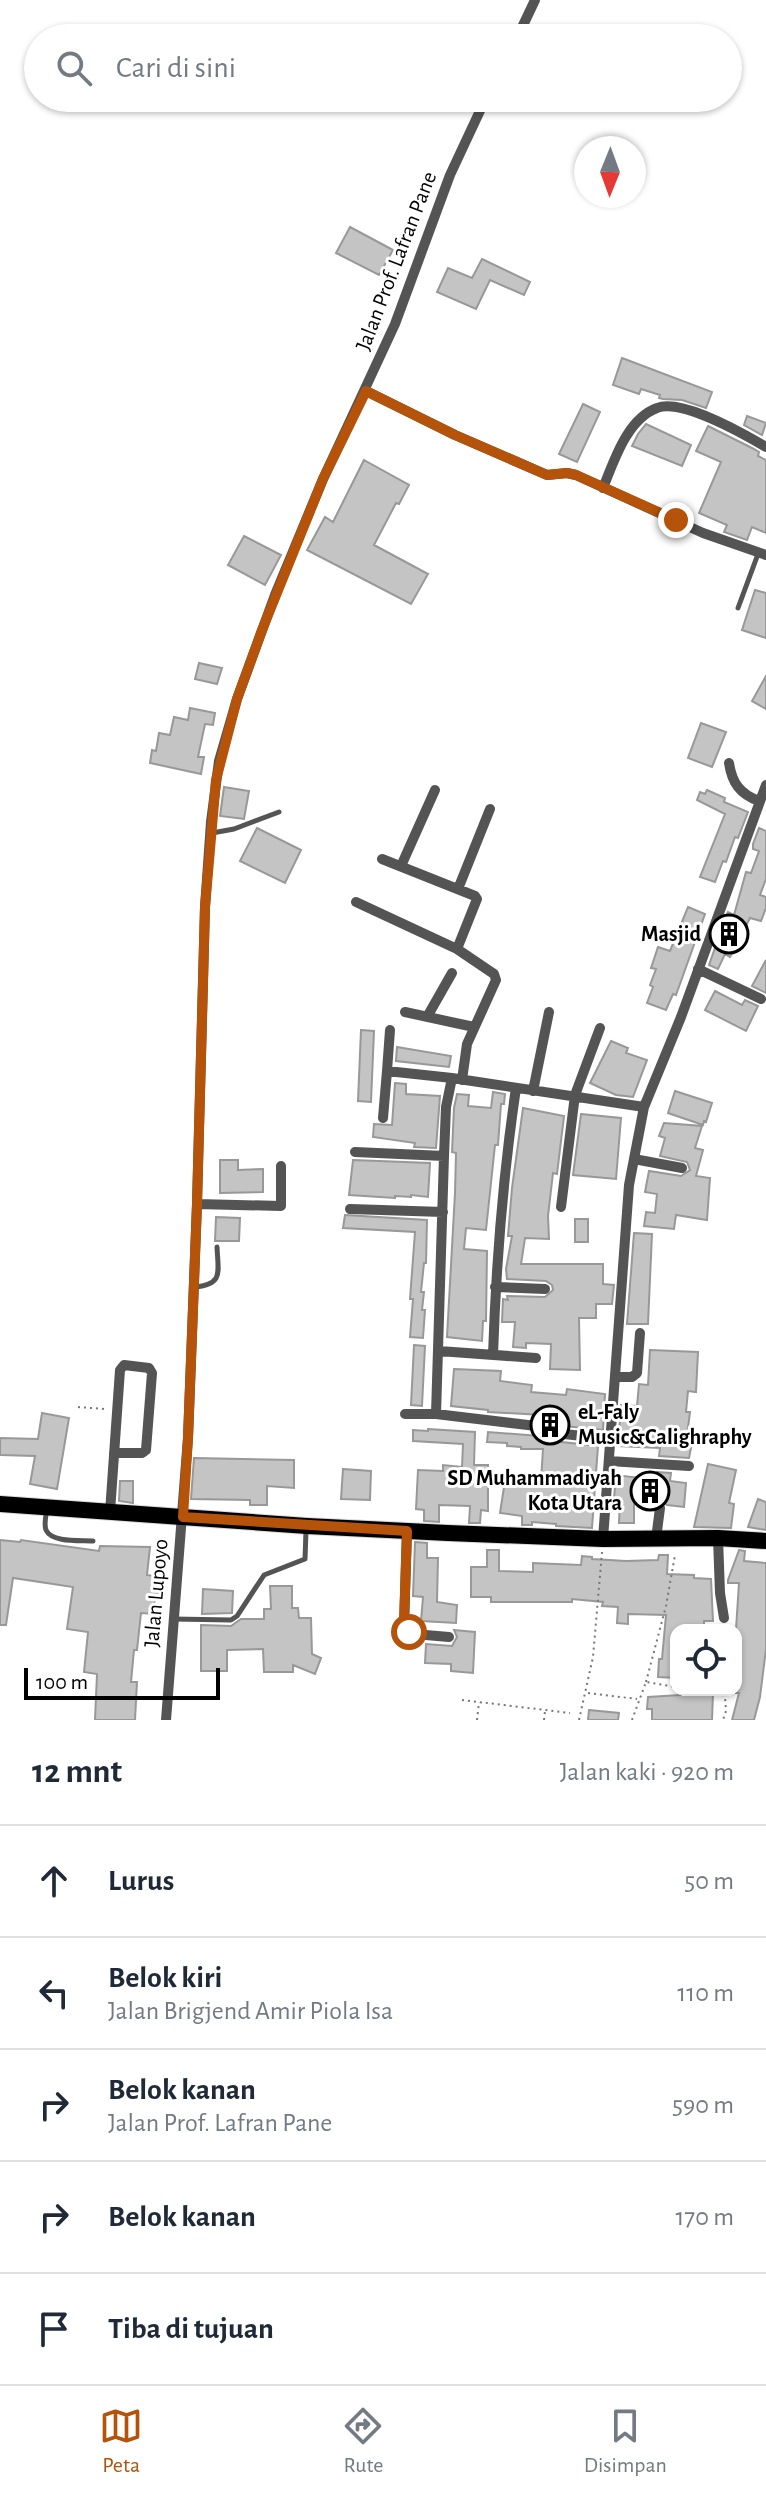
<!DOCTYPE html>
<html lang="id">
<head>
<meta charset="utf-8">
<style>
	body { margin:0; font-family:"Alegreya Sans",sans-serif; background:#f6f6f7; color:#1f2937 }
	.controls { position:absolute; right:24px; bottom:24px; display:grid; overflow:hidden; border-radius:16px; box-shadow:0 2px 6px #0004 }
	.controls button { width:72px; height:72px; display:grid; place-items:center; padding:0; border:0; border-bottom:2px solid #e0e1e3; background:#fff; color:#1f2937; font:40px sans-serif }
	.compass { position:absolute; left:574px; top:136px; width:72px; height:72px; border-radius:50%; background:#fff; box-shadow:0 2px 6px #0004; rotate:181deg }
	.scale { position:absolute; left:24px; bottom:20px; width:196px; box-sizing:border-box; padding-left:8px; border:4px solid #000; border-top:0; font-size:22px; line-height:28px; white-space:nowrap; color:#000; -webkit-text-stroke:6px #fff; paint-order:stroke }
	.stop { position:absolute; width:24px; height:24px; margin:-18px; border:6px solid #b45309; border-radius:50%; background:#fff }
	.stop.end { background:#b45309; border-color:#fff; box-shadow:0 2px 8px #0008 }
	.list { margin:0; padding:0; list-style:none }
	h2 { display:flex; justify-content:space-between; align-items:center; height:104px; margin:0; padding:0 32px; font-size:34px }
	h2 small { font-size:26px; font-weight:400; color:#747a83 }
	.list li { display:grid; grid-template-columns:52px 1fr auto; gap:24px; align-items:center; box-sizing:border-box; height:112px; padding:0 32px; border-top:2px solid #e0e1e3 }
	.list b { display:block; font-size:30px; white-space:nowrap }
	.list p { margin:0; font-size:26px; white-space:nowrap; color:#747a83 }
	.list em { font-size:26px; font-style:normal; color:#747a83 }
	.icon { flex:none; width:44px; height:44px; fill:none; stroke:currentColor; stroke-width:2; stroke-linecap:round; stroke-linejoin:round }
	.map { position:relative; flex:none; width:766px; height:1720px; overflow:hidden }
	.search { position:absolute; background:#fff; box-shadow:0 2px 6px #0004; left:24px; right:24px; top:24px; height:88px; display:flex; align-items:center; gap:20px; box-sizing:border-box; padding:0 28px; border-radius:44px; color:#747a83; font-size:30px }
	.sheet { height:664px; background:#fff }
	nav { display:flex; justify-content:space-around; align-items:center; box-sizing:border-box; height:112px; border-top:2px solid #e0e1e3; background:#fff; font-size:22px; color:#747a83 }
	nav a { display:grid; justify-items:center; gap:4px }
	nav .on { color:#b45309 }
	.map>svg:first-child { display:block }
	.building { fill:#c4c4c4; stroke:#989898; stroke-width:2 }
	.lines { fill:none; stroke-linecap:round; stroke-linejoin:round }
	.primary-casing { stroke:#dbdbdb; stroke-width:18 }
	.path { stroke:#767676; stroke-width:2; stroke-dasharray:2 4; stroke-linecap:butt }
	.service { stroke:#545454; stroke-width:5 }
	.minor { stroke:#545454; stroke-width:10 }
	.primary { stroke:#000; stroke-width:16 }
	.route { stroke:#b45309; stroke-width:10 }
	.labels { text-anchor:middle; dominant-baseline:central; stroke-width:6; stroke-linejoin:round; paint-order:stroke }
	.street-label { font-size:22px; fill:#000; stroke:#fff }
	.poi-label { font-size:22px; font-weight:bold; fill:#000; stroke:#fff; text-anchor:end }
</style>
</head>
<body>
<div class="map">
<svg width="766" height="1720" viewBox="0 0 766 1720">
	<rect width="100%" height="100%" fill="#fff"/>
	<path class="building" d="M350,227L393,250L379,275L336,253Z
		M482,259L530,282L524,295L490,280L476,309L437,292L448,268L472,278Z
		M622,358L712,392L706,408L682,400L663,399L659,398L660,395L641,389L639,394L613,385Z
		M583,404L600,412L577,462L559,454Z
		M747,416L766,423L762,435L744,425Z
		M646,424L691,445L682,466L632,446L638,434Z
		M708,426L752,448L759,452L758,456L766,460V533L752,527L747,540L724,532L727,525L699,513L721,462L696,451Z
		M364,460L409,485L399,504L396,503L374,545L428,574L411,604L307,550L325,517L333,522Z
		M244,536L281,555L265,585L228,565Z
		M755,590L766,593V638L742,630Z
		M199,663L222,668L217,684L195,679Z
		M766,676V709L752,701Z
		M190,708L215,713L213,725L205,724L198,757H204L201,774L150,763L152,750L156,751L159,733L170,735L174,717L188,720Z
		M701,723L726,732L712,767L688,758Z
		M224,787L249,791L244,819L220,816Z
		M707,790L725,798L724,802L748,812L738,838L735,837L726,862L723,861L715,882L700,877L725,814L697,800L700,792L705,794Z
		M257,828L301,850L285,883L240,861Z
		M759,828L766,831V879L760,895L766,897V908L761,921L750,918L730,957L725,954L718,969L709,965L727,914L728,912L734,915L746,872L751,873L759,851L753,849V844Z
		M688,907L705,914L676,995L673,994L666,1010L647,1003L653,987L650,985L656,969L651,968L658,947L670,951Z
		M766,960V993L752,986Z
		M715,991L742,1005L745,1000L758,1006L746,1031L705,1010Z
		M361,1030L374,1031L371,1102L358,1101Z
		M611,1041L628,1048L626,1053L647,1060L633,1097L616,1095L590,1083Z
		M397,1047L451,1056L449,1067L396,1061Z
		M395,1083L406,1084V1094L440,1096L436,1148L414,1147L415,1143L373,1137L374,1124L392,1125Z
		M675,1091L712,1103L706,1122L704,1121L703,1125L668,1113Z
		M493,1092L505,1094L504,1104H501L498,1145H495L486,1230L466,1228L464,1249L487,1251L486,1321H483L482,1341L447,1337L455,1193L456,1153L452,1152L454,1108L457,1094L469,1095L468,1106L491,1108Z
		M523,1108L564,1116L557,1174L553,1173L548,1216L549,1239L525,1238L521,1264H603V1284L614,1285L612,1304H596V1318H579L580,1370L550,1369L551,1344L526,1343V1348L513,1347L515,1322H502L503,1299L508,1300L507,1296L545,1297L553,1290L552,1285L546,1281L507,1279L506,1269L512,1236H508L512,1188Z
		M581,1114L621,1118L616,1179L573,1175Z
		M664,1123L702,1126L695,1148L703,1150L696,1176L710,1178L707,1220L676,1215L674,1229L644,1226L646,1212L655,1213L657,1194L645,1192L649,1171L681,1176L690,1170L687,1162L660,1156L665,1138L659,1136Z
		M220,1160H238V1170L263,1169V1192L220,1193Z
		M353,1160L430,1163L428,1197L411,1195V1197L395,1196V1198L349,1195Z
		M345,1215L427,1220L426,1263H424L421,1292H424L422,1310H425L423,1338L410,1337L413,1299H410L415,1232L343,1228Z
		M216,1217L240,1218L239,1241H215Z
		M575,1219H588V1242H575Z
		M634,1233L652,1234L648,1324H627Z
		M414,1345L425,1346L422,1406L411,1405Z
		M650,1350L698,1352L696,1392L688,1391L686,1412H690L688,1428H695L689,1458L659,1456L660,1448L618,1446L621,1405L637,1406L639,1384L648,1385Z
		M454,1369L501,1371L500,1381L532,1385L531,1392L566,1395L567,1389L605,1394L603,1430L564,1426L558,1429L556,1434L562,1442L598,1446L592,1528L556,1526V1524L532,1522V1525H522V1516L500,1513L506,1474L541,1480L543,1449H521V1447L507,1446V1443L487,1442L488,1432L540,1436L544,1426L542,1415L488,1412V1410L451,1406Z
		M42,1413L69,1418L57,1489L30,1484L35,1456L0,1455V1438L38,1439Z
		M428,1429L475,1432L474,1465H488V1511L481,1510L480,1523H469L470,1506L439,1505V1522L424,1521V1510L416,1509L418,1470L443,1471V1465L462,1467L463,1444L413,1441V1430L428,1431Z
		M194,1458L294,1460V1488L267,1486V1505H250V1500L191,1499Z
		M708,1464L736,1470L729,1503L734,1504L731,1528L694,1527Z
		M343,1469L371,1471L370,1500L341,1499Z
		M657,1472L671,1473L670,1481L686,1483L684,1507L667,1505L660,1500L654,1503L634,1501V1523H619L620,1499H614L616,1475L656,1480Z
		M120,1481H133V1503L119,1501Z
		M758,1499L766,1502V1530L748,1527Z
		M0,1540L20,1542L21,1540L99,1551L100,1546L150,1547L147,1575L160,1577L158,1595L155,1594L154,1614L141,1613L137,1650H134L131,1682H137L135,1720H95L97,1674L84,1672L88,1632L67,1629L73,1587L13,1578L6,1625H0Z
		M415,1542L427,1543V1558H438L437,1602L457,1605L456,1623L421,1621L423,1597L413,1596Z
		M487,1550H499V1571L533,1572V1563L581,1565L582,1556L592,1557V1559L626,1561L658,1560L659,1555H668L667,1574L694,1575V1578L711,1579L713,1621H704V1630H676V1678L658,1677L659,1659H662L666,1615L628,1614V1624L617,1623L618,1607L602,1606L603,1602L572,1599V1602H491V1597H471V1567H487Z
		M739,1550L745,1551L744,1561L766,1563V1649L760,1697L754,1720H732L739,1693H736V1629L739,1583H728V1580Z
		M270,1586H292V1608H298L299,1618H311L312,1654L321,1658L315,1674L293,1665V1672H264L263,1649L227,1650V1671H201V1625L231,1626L241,1619H264V1609H271Z
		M203,1589L233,1591L232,1613L202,1614Z
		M454,1630L475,1632L473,1673L451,1671V1664L425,1663L426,1644L452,1646L457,1637Z
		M713,1693L712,1720H652V1709H647L648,1697Z
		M589,1710L619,1713L618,1720H588Z"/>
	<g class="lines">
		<defs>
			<path id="primary" d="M0,1504L307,1526L448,1533L603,1539L718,1538L766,1541"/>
		</defs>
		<use href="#primary" class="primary-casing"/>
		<path class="path" d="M78,1407L105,1409
			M646,1682L666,1606L675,1555
			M699,1690L721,1693L725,1697L726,1711L723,1720
			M588,1693L637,1699
			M462,1700L570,1713
			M477,1720L479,1702
			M544,1720L545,1711
			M579,1720L593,1657L602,1552
			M632,1720L646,1682L676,1687"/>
		<path class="service" d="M738,608L758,554
			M212,833L234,829L279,812
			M195,1287C224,1284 218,1272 217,1247
			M47,1509C46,1514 44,1525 46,1530C52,1543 81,1540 93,1541
			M173,1619L231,1620L237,1616L264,1575L305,1559L306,1531"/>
		<path class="minor" d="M517,38L535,0
			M366,391L455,435L547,475L567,473L576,475L703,533L766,555
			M603,488C614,461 627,419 657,408C681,398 744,434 766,447
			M729,763C732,783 740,794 759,801
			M382,859L475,896L477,899L457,949
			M401,866L435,790
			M458,889L490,809
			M356,902L457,949L494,974L496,980L467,1044L462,1080
			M698,969L761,999
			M405,1012L474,1027
			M427,1017L452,973
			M390,1030L387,1071L452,1078
			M533,1091L549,1012
			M383,1118L387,1071
			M355,1152L444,1156
			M634,1159L682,1168
			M197,1204L281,1206V1166
			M561,1207L575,1095L600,1028
			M350,1209L443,1212
			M495,1287L545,1289
			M439,1351L536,1358
			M493,1355C496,1265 503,1176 516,1088
			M615,1377H632L637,1373L640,1333
			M405,1414H436
			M536,1426L436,1414L444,1156L446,1107L452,1078L644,1107
			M564,1434L611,1439
			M609,1461L689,1466
			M110,1512L120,1370L124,1365L149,1368L152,1373L146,1450L142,1453H114
			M407,1531L404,1627L409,1632L414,1634L449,1637
			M718,1538L720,1593L724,1618
			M603,1539L629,1185L644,1107L681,1017L766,785
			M656,1539L660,1508
			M166,1720L188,1438L197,1204L205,907L211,822L219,761L237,699L275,595L323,479L395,324L450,175L486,98"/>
		<use href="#primary" class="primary"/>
	</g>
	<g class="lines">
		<path class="route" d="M409,1632L404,1622L407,1531L183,1517L188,1438L197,1204L205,907L216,780L237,699L262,630L323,479L366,391L455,435L547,475L567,473L576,475L676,520"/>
	</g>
	<defs>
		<symbol id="building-ring" viewBox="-11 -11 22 22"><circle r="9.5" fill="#fff" stroke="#000" stroke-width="1.5"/><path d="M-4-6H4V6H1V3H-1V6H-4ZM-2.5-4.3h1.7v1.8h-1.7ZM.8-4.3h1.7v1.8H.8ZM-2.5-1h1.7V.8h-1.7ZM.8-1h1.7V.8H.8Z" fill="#000"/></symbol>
	</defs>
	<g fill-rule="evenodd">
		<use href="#building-ring" x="707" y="912" width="44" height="44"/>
		<use href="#building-ring" x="528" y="1403" width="44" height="44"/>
		<use href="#building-ring" x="628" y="1469" width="44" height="44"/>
	</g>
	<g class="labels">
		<g class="street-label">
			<text transform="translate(396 261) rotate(-69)">Jalan Prof. Lafran Pane</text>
			<text transform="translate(156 1593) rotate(-85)">Jalan Lupoyo</text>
		</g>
		<g class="poi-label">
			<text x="701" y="934">Masjid</text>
			<text x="578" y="1412" text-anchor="start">eL-Faly<tspan x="578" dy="25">Music&amp;Calighraphy</tspan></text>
			<text x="622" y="1478">SD Muhammadiyah<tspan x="622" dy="25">Kota Utara</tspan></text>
		</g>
	</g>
</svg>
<div class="controls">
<button><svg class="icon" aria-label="locate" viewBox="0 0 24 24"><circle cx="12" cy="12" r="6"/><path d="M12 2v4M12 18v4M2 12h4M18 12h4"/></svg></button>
</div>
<svg class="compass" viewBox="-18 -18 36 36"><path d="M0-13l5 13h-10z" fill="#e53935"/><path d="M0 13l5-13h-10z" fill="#747a83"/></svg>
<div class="scale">100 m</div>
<div class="stop" style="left:409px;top:1632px"></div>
<div class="stop end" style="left:676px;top:520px"></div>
<div class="search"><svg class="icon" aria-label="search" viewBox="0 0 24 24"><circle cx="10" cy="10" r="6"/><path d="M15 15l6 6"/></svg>Cari di sini</div>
</div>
<section class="sheet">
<h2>12 mnt<small>Jalan kaki · 920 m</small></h2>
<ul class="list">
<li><svg class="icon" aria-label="ahead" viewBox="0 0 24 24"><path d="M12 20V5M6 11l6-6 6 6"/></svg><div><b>Lurus</b></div><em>50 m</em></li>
<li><svg class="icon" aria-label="left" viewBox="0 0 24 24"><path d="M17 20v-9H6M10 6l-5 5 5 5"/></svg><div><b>Belok kiri</b><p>Jalan Brigjend Amir Piola Isa</p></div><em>110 m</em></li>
<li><svg class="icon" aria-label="right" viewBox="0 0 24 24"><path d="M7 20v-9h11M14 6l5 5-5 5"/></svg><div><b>Belok kanan</b><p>Jalan Prof. Lafran Pane</p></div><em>590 m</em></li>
<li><svg class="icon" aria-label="right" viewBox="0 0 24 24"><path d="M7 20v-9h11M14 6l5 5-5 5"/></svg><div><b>Belok kanan</b></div><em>170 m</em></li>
<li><svg class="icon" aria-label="arrive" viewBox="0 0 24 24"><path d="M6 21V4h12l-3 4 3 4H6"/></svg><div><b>Tiba di tujuan</b></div></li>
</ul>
</section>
<nav>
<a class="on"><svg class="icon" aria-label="map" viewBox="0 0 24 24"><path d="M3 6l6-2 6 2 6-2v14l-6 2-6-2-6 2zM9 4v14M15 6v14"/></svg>Peta</a>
<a><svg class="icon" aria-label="directions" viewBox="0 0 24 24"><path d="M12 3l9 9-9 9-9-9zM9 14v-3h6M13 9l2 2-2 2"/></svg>Rute</a>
<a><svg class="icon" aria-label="saved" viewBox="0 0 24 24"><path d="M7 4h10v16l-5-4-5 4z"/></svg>Disimpan</a>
</nav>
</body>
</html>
